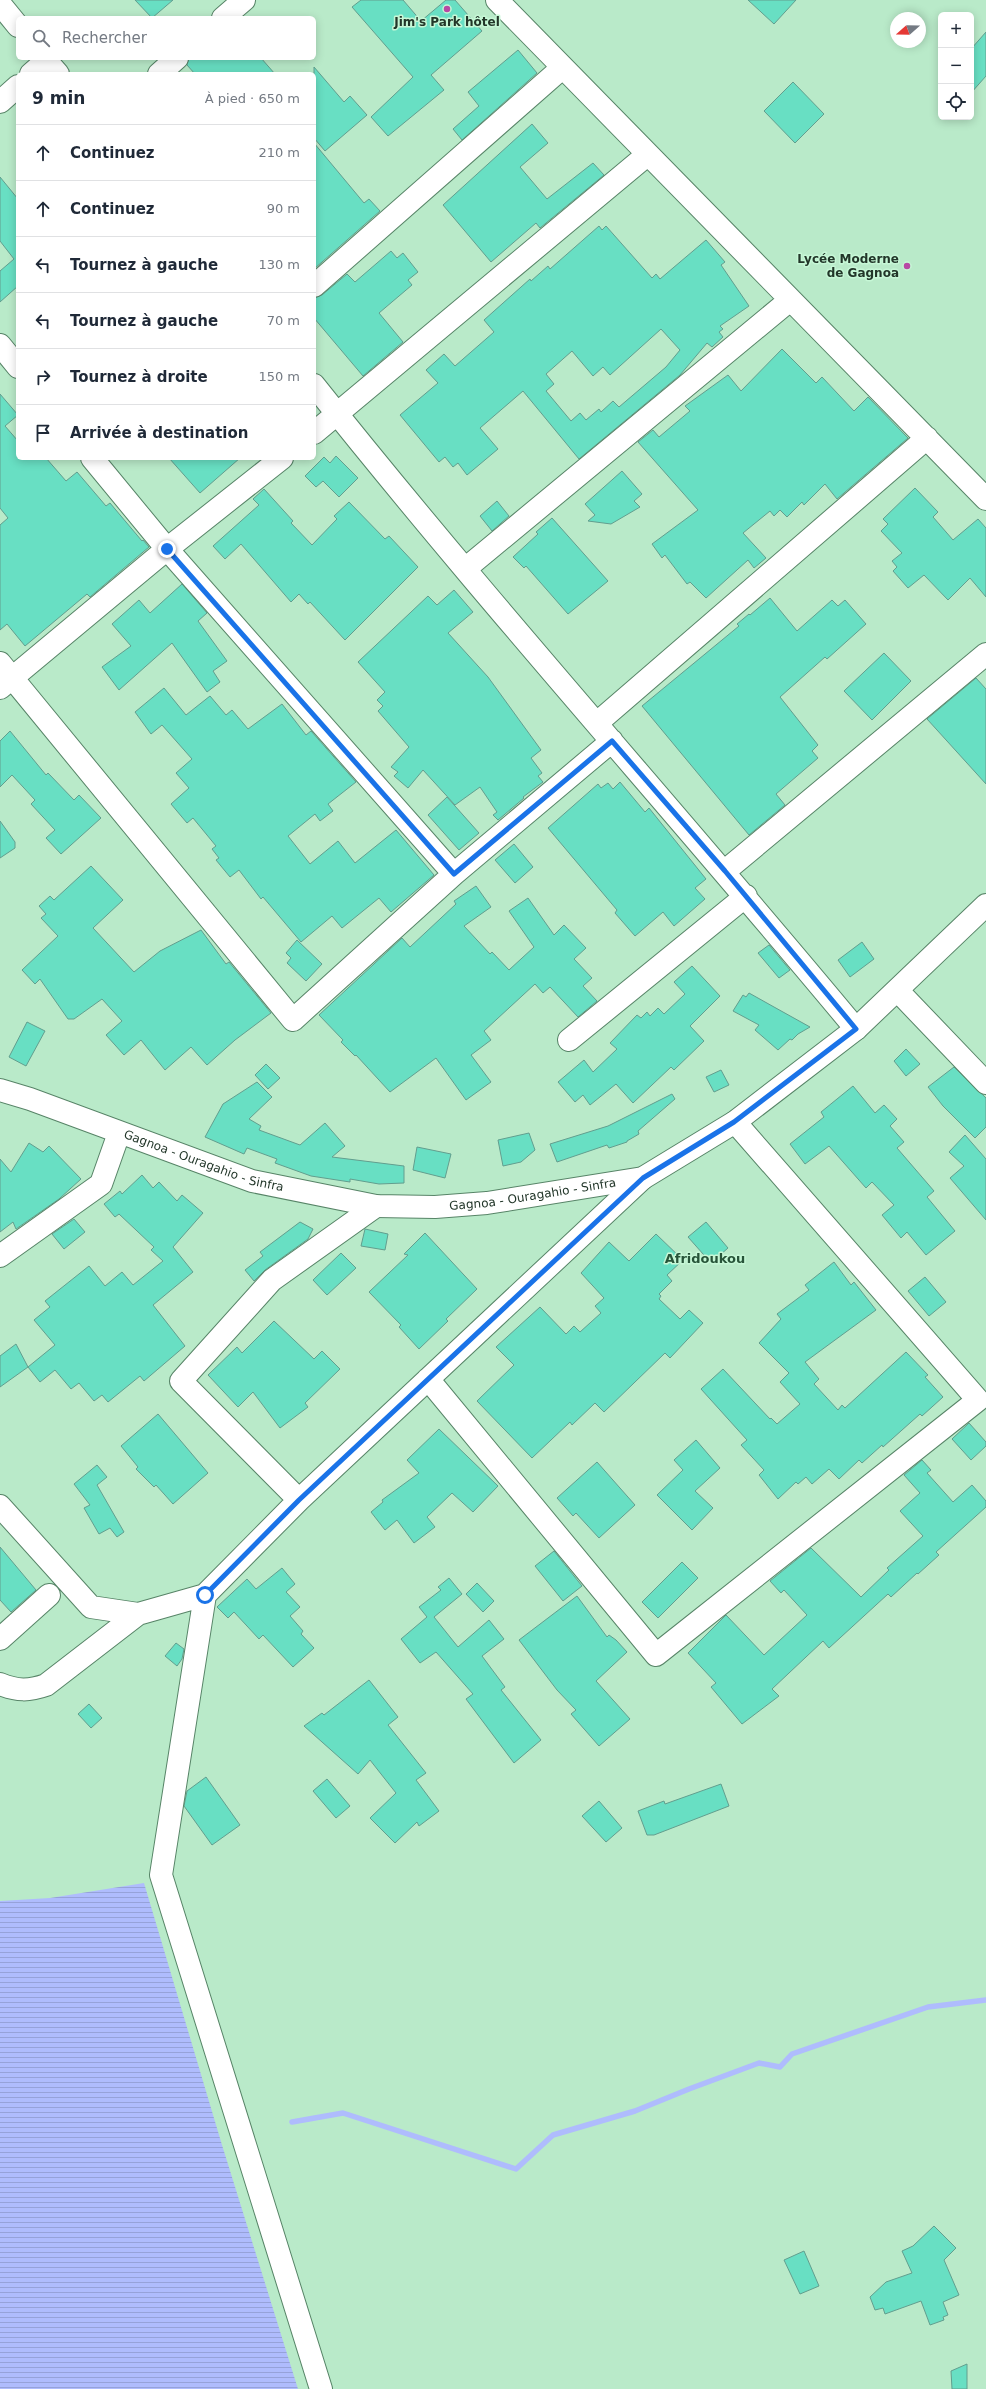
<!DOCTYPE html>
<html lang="fr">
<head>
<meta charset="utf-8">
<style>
	body { margin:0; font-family:"DejaVu Sans",sans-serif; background:#f2f2f3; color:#1f2937 }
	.controls { position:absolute; right:12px; top:12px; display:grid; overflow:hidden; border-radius:6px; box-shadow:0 2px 10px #0003 }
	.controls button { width:36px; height:36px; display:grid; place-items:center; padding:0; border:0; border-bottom:1px solid #e0e1e3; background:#fff; color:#1f2937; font:20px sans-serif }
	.compass { position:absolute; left:890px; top:12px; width:36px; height:36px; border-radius:50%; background:#fff; box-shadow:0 2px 10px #0003; rotate:250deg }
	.stop { position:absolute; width:12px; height:12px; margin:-9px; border:3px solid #1a73e8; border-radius:50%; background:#fff }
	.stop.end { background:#1a73e8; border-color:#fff; box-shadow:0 1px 4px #0008 }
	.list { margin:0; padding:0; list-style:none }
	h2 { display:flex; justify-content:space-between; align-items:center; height:52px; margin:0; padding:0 16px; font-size:17px }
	h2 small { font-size:13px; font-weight:400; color:#747a83 }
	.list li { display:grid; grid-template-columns:26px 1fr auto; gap:12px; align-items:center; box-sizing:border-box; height:56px; padding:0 16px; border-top:1px solid #e0e1e3 }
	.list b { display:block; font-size:15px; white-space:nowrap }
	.list em { font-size:13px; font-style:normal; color:#747a83 }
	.icon { flex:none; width:22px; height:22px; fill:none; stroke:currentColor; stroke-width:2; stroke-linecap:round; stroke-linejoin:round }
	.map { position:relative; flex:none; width:986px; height:2389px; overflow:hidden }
	.search { position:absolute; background:#fff; box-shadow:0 2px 10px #0003; left:16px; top:16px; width:300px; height:44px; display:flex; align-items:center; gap:10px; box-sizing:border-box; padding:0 14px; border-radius:6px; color:#747a83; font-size:15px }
	.panel { position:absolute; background:#fff; box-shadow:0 2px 10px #0003; left:16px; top:72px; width:300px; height:388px; border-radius:6px }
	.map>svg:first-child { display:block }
	.water { fill:url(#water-rules) }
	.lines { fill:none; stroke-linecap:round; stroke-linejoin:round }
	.stream { stroke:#afbcfd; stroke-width:5.5 }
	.building { fill:#68dfc3; stroke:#629e8e; fill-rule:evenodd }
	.minor-casing { stroke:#578467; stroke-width:24 }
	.major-casing { stroke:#578467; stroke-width:24 }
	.minor { stroke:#fff; stroke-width:22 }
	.major { stroke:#fff; stroke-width:22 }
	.route { stroke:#1a73e8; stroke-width:5 }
	.poi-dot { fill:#b848a4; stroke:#c6f7d6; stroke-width:1.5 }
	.labels { text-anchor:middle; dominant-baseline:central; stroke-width:3; stroke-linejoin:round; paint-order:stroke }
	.poi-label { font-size:12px; font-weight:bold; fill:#223629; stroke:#c6f7d6 }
	.street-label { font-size:12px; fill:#223629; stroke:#c6f7d6 }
	.neighbourhood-label { font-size:13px; font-weight:bold; fill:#275439; stroke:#c6f7d6 }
</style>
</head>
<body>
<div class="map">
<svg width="986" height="2389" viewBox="0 0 986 2389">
	<defs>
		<pattern id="water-rules" width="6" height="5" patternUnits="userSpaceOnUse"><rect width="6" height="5" fill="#afbcfd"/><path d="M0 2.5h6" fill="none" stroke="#96a2d9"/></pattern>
	</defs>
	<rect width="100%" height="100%" fill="#b9eac9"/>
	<path class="water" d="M144,1883L222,2145L298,2389H0V1901L50,1898Z"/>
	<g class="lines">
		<path class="stream" d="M292,2122L343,2113L516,2169L553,2135L635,2111L689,2089L759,2063L780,2067L792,2054L928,2007L986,2000"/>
	</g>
	<path class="building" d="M135,0H173L152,18Z
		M361,0H403L421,21L446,0H455L482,31L431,75L444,90L388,136L371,117L413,77L352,7Z
		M748,0H796L774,24Z
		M986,32V76L971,93V49Z
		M518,50L537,73L462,140L453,129L479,106L468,92Z
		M189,58H261L275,74H195L187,65Z
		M314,67L344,102L350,96L367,115L325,151L314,138Z
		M793,82L824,114L795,143L764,111Z
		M532,124L548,143L520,167L547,199L593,163L604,175L540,228L536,223L491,262L443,205Z
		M314,143L364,203L369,199L380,211L314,269Z
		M0,177L18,199V286L0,302V271L14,259L0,241Z
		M599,226L602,230L606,226L652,278L656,274L660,279L706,240L725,262L721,265L749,306L720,326L723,329L719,332L723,337L712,347L707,343L680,375L579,459L523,391L480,428L498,449L467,475L458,463L453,467L445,457L439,462L400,415L438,383L426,370L444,354L455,366L494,332L484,320L530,279L531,281L548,266L550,269ZM661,329L680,350L666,367L619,407L613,401L601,412L599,409L586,420L580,413L571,421L546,391L554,384L546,374L572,351L593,376L603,367L610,375Z
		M391,251L397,258L403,253L418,272L408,280L412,285L379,313L403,342L363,376L314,318V298L322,295L347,274L355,282Z
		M782,349L816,383L822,377L854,411L868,397L908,438L837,499L825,484L804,505L802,502L787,517L780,510L774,516L770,511L743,533L766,558L754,568L748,560L706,598L690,582L687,584L665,555L662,558L652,544L698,510L638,442L653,430L659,437L690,411L685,406L728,375L741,391Z
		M0,394L18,415L5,426L18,441V458H46L66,481L77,472L106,506L110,503L142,541L143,540L149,547L90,597L87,594L25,646L7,624L0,630V525L8,518L0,508Z
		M336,456L358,478L339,497L323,481L316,487L305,476L324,457L330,463Z
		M169,458H240L200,493Z
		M622,471L642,494L634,501L640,507L611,524L588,521L595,515L585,504Z
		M915,488L938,512L933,517L953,540L978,519L986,528V597L970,578L948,600L924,575L908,588L893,571L897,567L892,561L902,553L881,531L888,524L883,519Z
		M264,489L293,521L291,523L312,545L337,519L334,516L349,502L385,539L389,536L418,567L345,640L310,602L308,604L299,594L291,602L241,544L225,559L213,546L259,505L253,499Z
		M497,501L509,516L492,531L480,516Z
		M552,518L608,581L568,614L526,566L524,568L513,557L538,534L536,532Z
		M182,584L207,613L198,621L227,661L213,671L220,682L207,692L172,643L119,690L102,667L131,646L112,624L139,600L150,613Z
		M454,590L473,612L448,633L488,677L541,750L531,758L542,773L538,776L543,782L523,797L524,798L498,820L493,815L497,812L480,787L455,805L423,770L408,788L394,776L398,772L391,767L409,747L378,711L383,706L377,700L385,692L358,662L428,596L437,605Z
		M770,598L797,631L832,600L838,606L845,600L866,624L827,659L825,657L780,697L818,745L812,751L818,758L776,794L785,805L749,835L642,706L739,626L737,624L749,614L750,615Z
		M884,653L911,681L872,720L844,691Z
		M976,678L986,689V784L927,719Z
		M164,688L186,715L210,696L226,715L232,710L248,729L282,704L306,735L311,731L356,782L328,804L333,811L320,821L315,814L288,836L310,864L338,841L355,863L396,830L434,875L391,912L379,898L342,928L332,916L301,942L263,897L261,899L239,870L230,877L216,860L219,858L212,849L216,846L193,818L187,823L171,804L189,788L176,773L192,759L162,725L151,734L135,712Z
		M10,731L46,775L48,773L74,800L79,795L101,818L61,854L46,838L55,830L31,804L35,800L12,775L0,787V741Z
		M620,782L645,812L649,808L706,879L695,888L705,899L674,926L663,912L635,936L615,913L617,910L548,828L598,784L601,788L608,783L613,789Z
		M447,797L479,833L459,850L428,815Z
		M0,821L15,842V848L0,858Z
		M514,844L533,867L515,883L495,860Z
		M91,866L123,900L93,928L134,972L160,951L201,930L226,964L229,962L271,1013L235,1040L207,1065L191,1047L165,1070L141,1040L124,1055L106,1035L122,1021L102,999L74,1019H68L40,979L35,984L22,970L58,936L41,918L46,914L39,906L50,896L54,900Z
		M476,886L491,907L464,926L490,954L492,952L509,970L534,947L509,911L528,898L554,935L564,925L586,948L574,959L592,978L583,986L597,1001L578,1017L550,987L543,993L535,984L484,1031L491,1040L471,1055L491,1082L466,1100L436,1058L390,1092L356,1055L355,1056L341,1042L343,1040L319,1015L402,938L410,947L456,904L454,901Z
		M297,940L322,964L306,981L287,963L291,958L286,953Z
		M862,942L874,959L850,977L838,960Z
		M769,945L790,970L779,978L758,953Z
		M692,966L720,996L690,1026L704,1041L674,1070L671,1067L633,1103L616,1084L590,1105L583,1095L575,1102L558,1082L584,1060L593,1072L617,1049L610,1043L637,1015L641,1018L647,1012L650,1016L658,1008L664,1014L685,994L674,982Z
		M749,993L774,1007L810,1027L798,1034L792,1040L790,1039L778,1050L755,1030L759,1025L733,1011L743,995L746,997Z
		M27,1022L45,1031L26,1066L9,1057Z
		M906,1049L920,1064L906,1076L894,1061Z
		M266,1064L280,1078L268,1089L255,1075Z
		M954,1067L986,1098V1127L975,1138L943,1106L928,1087Z
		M721,1070L729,1085L714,1092L706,1077Z
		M257,1082L272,1097L249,1119L261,1126L259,1130L300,1145L325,1123L345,1146L332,1157L404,1166V1183L379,1184L350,1179V1182L311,1176L275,1163L277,1159L247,1148L244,1154L205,1137L223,1104Z
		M853,1086L875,1113L884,1105L897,1119L890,1126L904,1142L897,1148L934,1191L927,1197L955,1231L926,1255L907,1232L901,1238L882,1215L894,1205L872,1182L866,1188L829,1146L805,1164L790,1144L824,1117L821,1112Z
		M672,1094L675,1099L638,1131L639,1134L627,1141V1142L609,1148L607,1145L557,1162L550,1144L608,1126Z
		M529,1133L535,1150L521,1162L503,1166L498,1140Z
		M965,1135L986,1159V1220L950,1178L964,1166L949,1152Z
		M29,1143L43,1152L49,1146L81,1179L59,1199L16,1229L13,1222L0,1232V1159L11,1172Z
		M417,1147L451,1154L445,1178L413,1170Z
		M142,1175L153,1188L159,1182L177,1201L182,1195L203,1213L173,1247L193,1272L153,1305L185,1346L144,1381L140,1376L108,1402L102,1395L94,1401L79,1383L71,1389L55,1370L40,1382L28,1367L55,1345L34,1320L50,1307L45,1301L89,1266L105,1286L122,1272L133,1285L163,1261L151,1250L154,1247L119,1214L115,1217L104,1204L120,1191L122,1194Z
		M74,1219L85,1232L64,1249L52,1234Z
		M300,1222L313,1229L308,1239L265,1270L254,1281L245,1270L263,1256L260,1252Z
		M706,1222L728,1248L711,1263L688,1237Z
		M365,1229L388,1234L385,1250L361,1246Z
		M425,1233L477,1289L446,1319L448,1321L419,1349L399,1327L401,1325L369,1292L408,1255L404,1254Z
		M656,1234L683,1260L667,1275L672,1281L659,1294L661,1296L659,1299L680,1319L689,1310L703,1323L670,1358L665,1353L604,1412L595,1403L572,1425L570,1422L532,1458L477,1401L514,1365L496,1347L540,1307L566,1334L574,1326L580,1332L601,1313L595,1306L604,1298L581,1273L609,1242L629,1261Z
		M341,1253L356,1268L327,1295L313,1280Z
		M834,1262L851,1285L854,1282L876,1310L805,1362L819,1379L814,1384L838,1410L842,1405L845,1408L906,1352L928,1375L925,1377L943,1397L922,1416L920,1414L883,1447L882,1445L862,1463L859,1460L839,1479L829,1469L812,1484L806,1477L798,1484L796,1482L778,1499L759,1475L764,1470L741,1445L747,1440L701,1389L723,1369L770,1419L771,1418L777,1424L800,1404L780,1382L789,1373L759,1343L781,1319L777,1314L809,1290L805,1285Z
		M925,1277L946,1302L929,1316L908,1291Z
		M274,1321L314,1359L322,1351L340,1369L305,1403L308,1407L280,1428L253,1392L238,1407L208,1375L237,1347L242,1353Z
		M16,1344L28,1367L0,1387V1356Z
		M158,1414L208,1473L173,1504L156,1485L154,1487L136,1469L138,1467L121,1446Z
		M969,1423L986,1442V1446L971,1460L952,1439Z
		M439,1429L498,1486L473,1512L452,1493L427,1517L435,1527L414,1543L397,1520L385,1530L371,1512L383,1502L382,1500L419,1473L407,1460Z
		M696,1440L720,1468L695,1491L713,1508L692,1530L657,1495L683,1470L674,1460Z
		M922,1460L931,1470L927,1473L953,1502L972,1485L986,1501V1507L936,1552L939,1555L918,1574L917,1573L891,1597L888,1594L829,1648L823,1641L772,1689L779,1696L742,1724L711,1687L716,1683L688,1653L726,1615L764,1655L807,1615L784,1590L781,1593L770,1581L811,1548L861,1597L889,1570L887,1568L923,1536L900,1511L920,1493L904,1475Z
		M597,1462L635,1505L599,1538L576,1513L573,1516L557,1498Z
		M97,1465L107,1477L97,1485L124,1532L117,1537L110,1528L99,1534L84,1508L90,1505L74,1484Z
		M0,1547L36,1590L11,1612L0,1600Z
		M554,1551L582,1586L563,1601L535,1566Z
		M682,1562L698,1578L658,1618L642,1602Z
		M282,1568L295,1584L286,1592L300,1607L290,1616L303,1631L301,1634L314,1648L293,1667L263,1635L259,1639L234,1612L228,1618L217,1607L247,1579L256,1589Z
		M449,1578L462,1594L434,1617L458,1647L489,1620L504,1639L482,1656L505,1687L501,1690L541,1740L514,1763L466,1699L473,1694L436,1652L420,1663L401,1639L427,1617L419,1607L441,1590L438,1587Z
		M477,1583L494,1601L483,1612L466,1594Z
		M577,1596L607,1637L609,1635L616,1640L627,1652L596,1681L630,1719L599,1746L571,1714L576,1710L557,1690L519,1640Z
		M176,1643L184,1649L182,1659L177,1666L165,1656Z
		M369,1680L398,1717L388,1725L426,1773L416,1780L439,1811L419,1826L417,1822L395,1843L370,1818L396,1793L370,1760L358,1774L304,1726L322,1713L324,1715Z
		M89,1704L102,1718L91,1728L78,1714Z
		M206,1777L240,1825L212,1845L184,1806L187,1791Z
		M327,1779L350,1806L336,1818L313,1791Z
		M721,1784L729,1806L654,1835H647L638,1811L664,1801L665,1804Z
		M599,1801L622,1828L606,1842L582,1816Z
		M934,2226L956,2248L944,2260L959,2295L943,2302L948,2315L943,2317L944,2320L930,2325L921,2301L885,2314L883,2308L875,2310L870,2297L886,2282L912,2273L902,2251L913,2246Z
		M804,2251L819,2286L800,2294L784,2260Z
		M967,2364V2389H952L951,2371Z"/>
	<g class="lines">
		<defs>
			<path id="minor" d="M497,0L986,499
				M0,4L18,26
				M223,18L244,0
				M44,58L58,74
				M31,74L47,60
				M159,74L177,58
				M0,102L18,86
				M314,286L562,68
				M0,345L18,367
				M314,385C489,605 677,813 856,1029
				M314,433L647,155
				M92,458L167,549L454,874
				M465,569L790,300
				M0,663L293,1020L454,874L612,741
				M0,688L167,549L282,458
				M597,723L927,438
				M725,871L986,654
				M898,991L986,1083
				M569,1040L746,896
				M0,1256L101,1184L119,1133
				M428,1379L656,1655L978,1400L735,1122
				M299,1500L181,1381L272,1280L376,1206
				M0,1506L91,1607L138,1614L205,1595L299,1500L643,1178
				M205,1595L161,1875L321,2389
				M0,1639L49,1595
				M0,1684C17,1691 29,1691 46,1685L138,1614"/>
			<g id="major">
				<path id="s1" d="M0,1090L30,1099L252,1181L376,1206L435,1207L487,1203L643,1178L735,1122L856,1029L986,905"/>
			</g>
		</defs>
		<use href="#minor" class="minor-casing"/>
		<use href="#major" class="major-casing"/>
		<use href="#minor" class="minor"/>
		<use href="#major" class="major"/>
	</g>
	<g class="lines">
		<path class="route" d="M167,549L454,874L612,741L725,871L856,1029L734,1122L643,1178L299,1500L205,1595"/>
	</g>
	<g class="poi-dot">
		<circle cx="447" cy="9" r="4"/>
		<circle cx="907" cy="266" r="4"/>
	</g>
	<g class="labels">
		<g class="poi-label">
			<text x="447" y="22">Jim's Park hôtel</text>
			<text x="899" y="259" text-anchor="end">Lycée Moderne<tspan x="899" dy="14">de Gagnoa</tspan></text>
		</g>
		<g class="street-label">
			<text stroke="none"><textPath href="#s1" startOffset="216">Gagnoa - Ouragahio - Sinfra</textPath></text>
			<text stroke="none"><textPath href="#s1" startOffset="552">Gagnoa - Ouragahio - Sinfra</textPath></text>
		</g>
		<g class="neighbourhood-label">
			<text x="705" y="1258">Afridoukou</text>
		</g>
	</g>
</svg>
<div class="controls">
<button>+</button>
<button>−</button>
<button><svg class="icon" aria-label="locate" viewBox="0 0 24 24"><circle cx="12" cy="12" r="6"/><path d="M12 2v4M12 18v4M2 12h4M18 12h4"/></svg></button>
</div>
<svg class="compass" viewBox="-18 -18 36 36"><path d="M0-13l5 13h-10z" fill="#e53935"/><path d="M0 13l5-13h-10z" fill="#747a83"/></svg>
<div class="stop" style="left:205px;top:1595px"></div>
<div class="stop end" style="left:167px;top:549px"></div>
<div class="search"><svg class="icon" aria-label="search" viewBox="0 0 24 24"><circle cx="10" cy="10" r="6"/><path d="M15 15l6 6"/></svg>Rechercher</div>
<section class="panel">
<h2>9 min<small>À pied · 650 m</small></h2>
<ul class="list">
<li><svg class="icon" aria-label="ahead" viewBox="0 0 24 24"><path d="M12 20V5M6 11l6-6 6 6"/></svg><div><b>Continuez</b></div><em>210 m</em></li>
<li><svg class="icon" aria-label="ahead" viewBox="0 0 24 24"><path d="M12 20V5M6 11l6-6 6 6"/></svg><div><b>Continuez</b></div><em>90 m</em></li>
<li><svg class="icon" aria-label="left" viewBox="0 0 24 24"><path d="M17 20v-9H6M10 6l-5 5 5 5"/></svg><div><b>Tournez à gauche</b></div><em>130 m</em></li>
<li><svg class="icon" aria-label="left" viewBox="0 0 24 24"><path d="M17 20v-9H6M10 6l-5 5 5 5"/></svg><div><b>Tournez à gauche</b></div><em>70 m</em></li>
<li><svg class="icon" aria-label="right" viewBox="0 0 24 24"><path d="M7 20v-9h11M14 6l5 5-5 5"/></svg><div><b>Tournez à droite</b></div><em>150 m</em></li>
<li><svg class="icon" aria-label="arrive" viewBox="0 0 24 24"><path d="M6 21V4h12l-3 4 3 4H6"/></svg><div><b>Arrivée à destination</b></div></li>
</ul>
</section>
</div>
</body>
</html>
